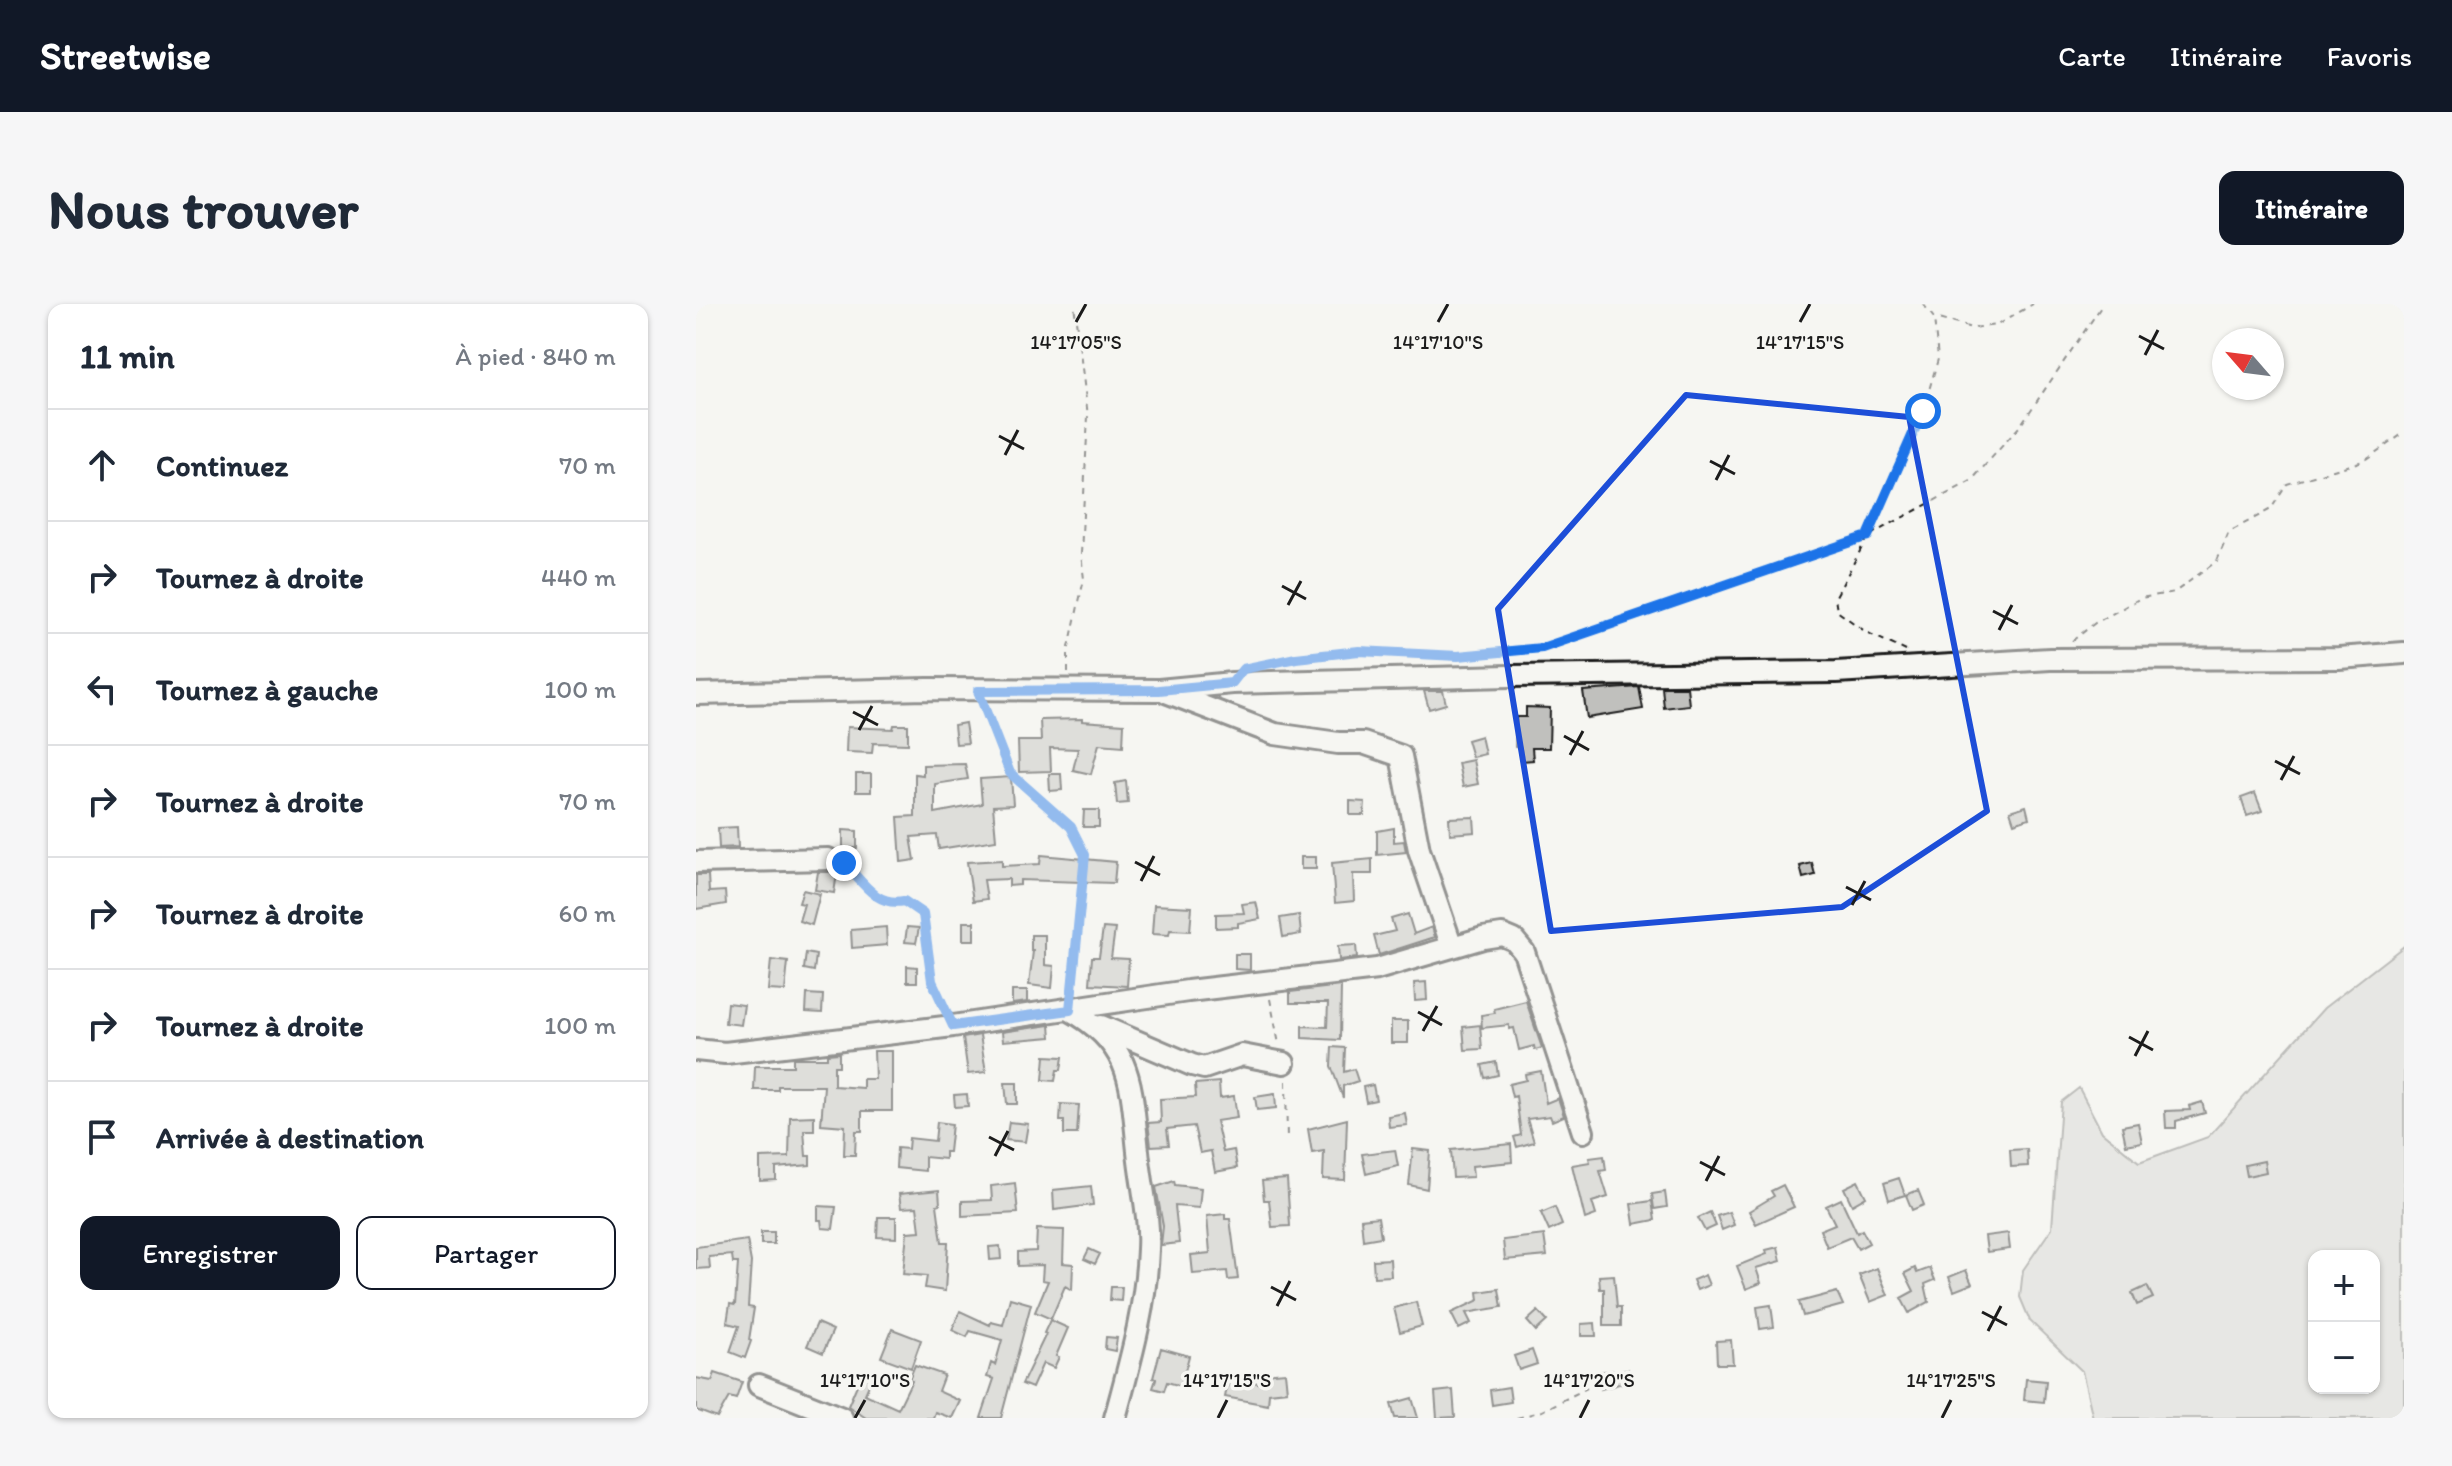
<!DOCTYPE html>
<html lang="fr">
<head>
<meta charset="utf-8">
<style>
	body { margin:0; font-family:Itim,sans-serif; background:#f6f6f7; color:#1f2937 }
	.controls { position:absolute; right:24px; bottom:24px; display:grid; overflow:hidden; border-radius:16px; box-shadow:0 2px 6px #0004 }
	.controls button { width:72px; height:72px; display:grid; place-items:center; padding:0; border:0; border-bottom:2px solid #e0e1e3; background:#fff; color:#1f2937; font:40px sans-serif }
	.compass { position:absolute; left:1516px; top:24px; width:72px; height:72px; border-radius:50%; background:#fff; box-shadow:0 2px 6px #0004; rotate:298deg }
	.stop { position:absolute; width:24px; height:24px; margin:-18px; border:6px solid #1a73e8; border-radius:50%; background:#fff }
	.stop.end { background:#1a73e8; border-color:#fff; box-shadow:0 2px 8px #0008 }
	.list { margin:0; padding:0; list-style:none }
	h2 { display:flex; justify-content:space-between; align-items:center; height:104px; margin:0; padding:0 32px; font-size:34px }
	h2 small { font-size:26px; font-weight:400; color:#747a83 }
	.list li { display:grid; grid-template-columns:52px 1fr auto; gap:24px; align-items:center; box-sizing:border-box; height:112px; padding:0 32px; border-top:2px solid #e0e1e3 }
	.list b { display:block; font-size:30px; white-space:nowrap }
	.list em { font-size:26px; font-style:normal; color:#747a83 }
	.actions { display:flex; gap:16px; padding:24px 32px }
	.actions a { flex:1; padding:18px 0; border:2px solid #111827; border-radius:16px; text-align:center; font-size:28px; color:#111827 }
	.actions .main { background:#111827; color:#fff }
	.icon { flex:none; width:44px; height:44px; fill:none; stroke:currentColor; stroke-width:2; stroke-linecap:round; stroke-linejoin:round }
	.map { position:relative; flex:none; width:1708px; height:1114px; overflow:hidden; border-radius:16px }
	header { display:flex; align-items:center; gap:48px; box-sizing:border-box; height:112px; padding:0 40px; background:#111827; color:#fff }
	header strong { font-size:38px }
	nav { display:flex; gap:44px; margin-inline-start:auto; font-size:28px }
	.intro { display:flex; align-items:center; justify-content:space-between; box-sizing:border-box; height:192px; padding:0 48px }
	h1 { margin:0; font-size:56px }
	.button { padding:20px 36px; border-radius:16px; background:#111827; color:#fff; font-size:28px; font-weight:700 }
	main { display:flex; gap:48px; padding:0 48px }
	aside { flex:1; background:#fff; border-radius:16px; box-shadow:0 2px 6px #0004 }
	.map>svg:first-child { display:block }
	.green { fill:#d6d6d2; stroke:#797977; stroke-width:2; fill-rule:evenodd }
	.building { fill:#c0c0bd; stroke:#1c1c1c; stroke-width:2 }
	.lines { fill:none; stroke-linecap:round; stroke-linejoin:round }
	.minor-casing { stroke:#1c1c1c; stroke-width:26 }
	.path { stroke:#1c1c1c; stroke-width:2; stroke-dasharray:6 6; stroke-linecap:butt }
	.minor { stroke:#f6f6f2; stroke-width:20 }
	.route { stroke:#1a73e8; stroke-width:10 }
	.marked { fill:none; stroke:#1d4ed8; stroke-width:6; stroke-linejoin:round }
	.ticks { fill:none; stroke:#1c1c1c; stroke-width:3 }
	.ticks-label { font-size:20px; text-anchor:middle; fill:#1c1c1c; stroke:#f6f6f2; stroke-width:7; stroke-linejoin:round; paint-order:stroke }
</style>
</head>
<body>
<header>
<strong>Streetwise</strong>
<nav><a>Carte</a><a>Itinéraire</a><a>Favoris</a></nav>
</header>
<div class="intro"><h1>Nous trouver</h1><a class="button">Itinéraire</a></div>
<main>
<aside>
<h2>11 min<small>À pied · 840 m</small></h2>
<ul class="list">
<li><svg class="icon" aria-label="ahead" viewBox="0 0 24 24"><path d="M12 20V5M6 11l6-6 6 6"/></svg><div><b>Continuez</b></div><em>70 m</em></li>
<li><svg class="icon" aria-label="right" viewBox="0 0 24 24"><path d="M7 20v-9h11M14 6l5 5-5 5"/></svg><div><b>Tournez à droite</b></div><em>440 m</em></li>
<li><svg class="icon" aria-label="left" viewBox="0 0 24 24"><path d="M17 20v-9H6M10 6l-5 5 5 5"/></svg><div><b>Tournez à gauche</b></div><em>100 m</em></li>
<li><svg class="icon" aria-label="right" viewBox="0 0 24 24"><path d="M7 20v-9h11M14 6l5 5-5 5"/></svg><div><b>Tournez à droite</b></div><em>70 m</em></li>
<li><svg class="icon" aria-label="right" viewBox="0 0 24 24"><path d="M7 20v-9h11M14 6l5 5-5 5"/></svg><div><b>Tournez à droite</b></div><em>60 m</em></li>
<li><svg class="icon" aria-label="right" viewBox="0 0 24 24"><path d="M7 20v-9h11M14 6l5 5-5 5"/></svg><div><b>Tournez à droite</b></div><em>100 m</em></li>
<li><svg class="icon" aria-label="arrive" viewBox="0 0 24 24"><path d="M6 21V4h12l-3 4 3 4H6"/></svg><div><b>Arrivée à destination</b></div></li>
</ul>
<div class="actions"><a class="main">Enregistrer</a><a>Partager</a></div>
</aside>
<div class="map">
<svg width="1708" height="1114" viewBox="0 0 1708 1114">
	<rect width="100%" height="100%" fill="#f6f6f2"/>
	<filter id="ink" filterUnits="userSpaceOnUse"><feTurbulence type="fractalNoise" baseFrequency=".0125" numOctaves="2"/><feDisplacementMap in="SourceGraphic" scale="16" xChannelSelector="R" yChannelSelector="G"/><feConvolveMatrix kernelMatrix="1 2 1 2 8 2 1 2 1" color-interpolation-filters="sRGB"/></filter>
	<g filter="url(#ink)">
		<path class="green" d="M1708,642V1114H1397L1386,1067L1334,1017L1324,993L1327,966L1356,924L1365,798L1383,784L1406,828L1443,858L1512,833L1628,704ZM1618,952H1678V1084H1618Z"/>
		<path class="building" d="M943,383L947,405L891,414L887,387Z
			M966,383H991L993,401L968,404Z
			M728,387H747L750,400L733,405Z
			M830,403L854,404L853,444H836L837,456L826,457L824,444L819,443L820,413H830Z
			M386,415V417L428,420L427,442L403,440L395,470L377,466L382,445L354,444L355,467L323,468L322,437H345L344,416Z
			M269,419L272,439L260,440L258,421Z
			M198,421H212V440L177,439L176,449L150,448L151,423L197,425Z
			M785,432L789,450L776,453L771,436Z
			M777,456L782,480L767,483L762,459Z
			M269,460L272,475L239,480V509L286,500L284,475L315,473L317,501L297,502L300,536L243,545L241,531L215,533L219,556L205,558L202,513L219,512V470L227,471V461Z
			M160,470H175V488H160Z
			M353,470H365L366,486L354,487Z
			M430,477L432,499L421,500L419,479Z
			M1559,489L1566,507L1551,512L1545,494Z
			M654,497L669,498L668,511H654Z
			M1330,502L1333,514L1318,519L1314,507Z
			M388,506H403V523H387Z
			M778,513L779,528L754,530L753,514Z
			M41,523L42,543L23,544L22,524Z
			M698,524V538L708,537L710,548L681,551V527Z
			M147,526L161,527V544H147Z
			M345,551L420,558L418,579L324,576V581L313,582V575L288,576L291,595L277,597L271,558L306,556V562L344,560Z
			M605,553H620V565H605Z
			M676,555V570H657L658,597L639,599L636,559Z
			M1116,559L1119,571L1107,574L1104,562Z
			M142,563L138,589L119,586L122,568H133Z
			M0,571H12L13,588L29,587L30,600L0,605Z
			M107,586L124,590L116,621L103,617L108,600L103,599Z
			M560,598L564,615L542,619V623L520,624V610L548,609L546,600Z
			M458,601L496,603L494,627L474,626L473,631L456,630Z
			M712,610L718,630L736,623L739,633L683,651L678,632L699,627L695,615Z
			M603,611L605,630L587,633L584,614Z
			M267,618H278V636H267Z
			M190,623L191,641L156,644L155,626Z
			M211,623L223,624L220,639L209,638Z
			M407,624L419,625L415,654L433,655L431,682L394,680L396,653H403Z
			M335,631H349V661L358,662L356,684L333,681L337,647H335Z
			M660,641L661,654L643,656L642,642Z
			M110,649L120,651L118,667L108,665Z
			M539,650H554V666L539,665Z
			M75,656L92,658L89,687L72,686Z
			M211,662L221,663V678H211Z
			M730,678L731,696L719,697L718,679Z
			M645,682L644,736L606,734V722L631,723L632,699H594V688Z
			M316,687H331V698L316,700Z
			M111,690L127,691L126,709L110,708Z
			M830,697L846,744L839,746L838,742L823,746L818,724L813,725V721L786,724L785,711L799,709L798,705Z
			M31,699L48,701L45,721L29,719Z
			M695,717H712V739H695Z
			M354,721L355,733L307,737L306,728Z
			M784,721L786,745L769,746L767,723Z
			M284,731L290,768L272,770L267,734Z
			M636,743L649,744L648,768L658,765L662,777L647,782V794L635,762Z
			M178,747H196V807H166V827H160L159,851H148L149,822L125,820L128,782H82V786H58L59,762H97V754H131V750L143,749V762H138V782L167,784V775H179Z
			M349,752L367,753L365,766H361L359,777L347,776Z
			M800,758L802,771L789,774L786,761Z
			M845,767L850,799L862,794L868,812L856,817L854,812L831,815L838,838L821,843L818,833L825,831L820,792L816,793L813,780L830,776L829,770Z
			M523,778L524,794L538,792L541,814L520,817L527,848L538,846L541,864L519,868L515,847L504,849L498,822L471,825L473,841L455,842L452,819L465,818L464,795L500,793L499,780Z
			M309,779H321V800H311Z
			M677,781L680,796L670,798L667,783Z
			M271,790L272,802L259,803L258,791Z
			M579,790L580,804L561,806L559,793Z
			M1506,798L1509,809L1480,817V824H1470L1469,807L1494,806L1493,802Z
			M365,800L383,801L381,830H368V817H364Z
			M709,809L711,821L693,823L692,812Z
			M118,812V826H108L110,852H114V861L80,864V876L64,877V854L93,853L94,813Z
			M651,815L649,876L627,875L628,847L616,849L612,825Z
			M241,818L256,820L253,848H249V855L229,853V867L200,864L201,844L212,845L213,834L239,837Z
			M313,818L332,820L329,838L310,836Z
			M1442,819L1446,838L1430,841L1426,822Z
			M815,840L816,858L776,862L777,873L757,874L755,846Z
			M717,845L734,847L731,885L713,881Z
			M1331,845L1332,862L1315,863L1314,846Z
			M699,846L702,862L670,870L666,850Z
			M908,852L910,866L904,867L912,893L896,898L900,911L889,915L876,861L894,858L893,854Z
			M1568,857L1570,868L1551,872L1549,861Z
			M1203,874L1209,891L1193,896L1188,879Z
			M591,875L594,922L576,923L573,896H568L566,877Z
			M478,877L479,881L505,884L503,904L479,902L483,939L465,941L467,922L460,883Z
			M1162,877L1170,893L1156,901L1148,884Z
			M319,879L322,909L266,912V897L296,896L295,882Z
			M1087,881L1098,903L1060,920L1053,907L1078,892L1075,887Z
			M395,882L397,901L358,906L357,886Z
			M243,886L244,900L241,901L246,938H252L249,987L229,984L231,972L207,970L211,928L224,927L221,903L205,904L203,890Z
			M1222,886L1228,901L1216,906L1210,891Z
			M969,888L971,903L958,905L956,890Z
			M1145,895L1161,929L1166,926L1173,939L1162,945L1155,933L1131,943L1124,926L1139,920L1130,902Z
			M956,897L959,916L938,920L935,900Z
			M122,902L140,903L137,925L126,924L125,916H122Z
			M859,903L866,921L853,927L845,909Z
			M1014,908L1020,922L1009,927L1002,914Z
			M1033,908L1038,921L1026,926L1021,912Z
			M529,910V915H534L542,975L532,976L531,967L497,970L495,951L514,949L511,912Z
			M182,913H200V934L181,933Z
			M682,913L685,933L667,936L665,915Z
			M341,925L368,926L367,959L377,960L376,986L369,982L355,1015L339,1008L352,977L346,976L347,961L322,962V948L340,947Z
			M65,928H78V940H65Z
			M1312,929L1314,945L1291,948L1289,932Z
			M848,931L851,952L809,956L807,936Z
			M51,936L55,958L52,1003L58,1004L53,1036L55,1037L49,1054L34,1048L43,1022L31,1019L34,1000L39,1001L42,959H37L36,951L13,953L14,964L0,965V943Z
			M304,942L305,955L294,956L293,943Z
			M1082,943L1085,957L1060,964L1065,979L1050,985L1041,962L1071,950L1070,946Z
			M393,945L404,950L399,960L388,955Z
			M694,955L695,972L678,973L677,956Z
			M1181,964L1192,991L1174,998L1163,971Z
			M1219,964L1221,969L1234,964L1239,976L1229,980L1233,998L1213,1009L1205,994L1218,987L1209,969Z
			M1270,966L1276,980L1258,987L1253,973Z
			M918,971L921,1003H925V1022H908V985H904L903,972Z
			M1009,971L1013,981L1001,986L997,976Z
			M1451,982L1457,994L1441,1001L1436,989Z
			M415,983H426L425,997L414,996Z
			M803,985L806,1003L770,1009L775,1019L763,1025L755,1009L783,996L782,988Z
			M1141,988L1147,1001L1107,1012L1103,998Z
			M314,994L335,1000L305,1114H285L298,1075L291,1073L295,1059L299,1061L306,1036L274,1027L271,1033L256,1026L264,1007L294,1021L295,1018L307,1021Z
			M720,998L726,1022L704,1028L698,1004Z
			M1075,1001L1078,1023L1064,1025L1061,1003Z
			M842,1007L851,1017L840,1027L831,1017Z
			M354,1016L372,1024L360,1052L363,1053L358,1064L347,1059L336,1084L326,1080L350,1030L348,1029Z
			M121,1019L137,1026L127,1049L111,1042Z
			M899,1019L900,1032H885V1020Z
			M196,1025L225,1036L215,1064L185,1053Z
			M410,1033L421,1034L419,1047L409,1045Z
			M1035,1036L1037,1060H1021L1020,1037Z
			M465,1044L493,1052L485,1082L471,1078L468,1087L457,1084L460,1075L457,1074Z
			M836,1046L841,1060L823,1066L818,1052Z
			M219,1061L248,1071L242,1087L264,1097L256,1114L239,1108L237,1114H170L152,1102L166,1069L176,1074L169,1090L202,1105L216,1076L213,1075Z
			M932,1065L934,1077L905,1085L903,1068Z
			M589,1068L591,1087L573,1089L572,1101L529,1093L533,1074L568,1080V1070Z
			M19,1069L46,1078L40,1095L33,1093L21,1114L0,1106V1074L16,1077Z
			M1330,1075L1350,1077L1348,1098L1328,1096Z
			M813,1083L815,1098L796,1101L794,1086Z
			M757,1086L759,1113L741,1114L739,1088Z
			M716,1094L722,1114H699L695,1100Z"/>
		<g class="lines">
			<defs>
				<path id="minor" d="M470,388L579,430L642,439H667L705,452L723,546L756,643
					M0,390L232,385L463,386L536,379L813,372L1140,368L1354,355L1643,354L1708,349
					M0,558L132,555
					M374,706C438,741 435,783 442,847C445,879 454,914 452,945C450,1003 434,1058 419,1114
					M405,722L496,761L508,764L546,751L588,759
					M0,746L29,749L257,722L492,687L681,665L787,634L806,631L818,636L828,648L887,828
					M63,1081L146,1114"/>
			</defs>
			<use href="#minor" class="minor-casing"/>
			<path class="path" d="M1227,0L1238,14L1276,24L1301,21L1337,0
				M1376,337L1399,319L1445,294L1479,288L1521,257L1533,228L1575,205L1591,180L1667,157L1708,129
				M1210,347L1170,328L1141,307L1139,294L1172,232L1227,107L1242,55L1238,14
				M571,360L600,354L663,347L762,352L846,344L1172,232L1275,177L1324,122L1407,0
				M372,368V348L388,275L385,250L392,112L378,0
				M288,403L314,469L375,523L389,551L376,688
				M150,561C167,579 180,603 208,597L227,610L236,677L250,707
				M574,695L583,740
				M590,777L591,836
				M821,1114L846,1107L891,1084"/>
			<use href="#minor" class="minor"/>
		</g>
	</g>
	<g class="lines" filter="url(#ink)">
		<path class="route" d="M148,559C166,577 180,603 208,597L227,610L236,677L257,722L374,706L389,551L375,523L314,469L282,387L463,386L536,379L547,365L600,354L663,347L762,352L846,344L1172,232L1227,107"/>
	</g>
	<path d="M0 0H1708V1114H0ZM990,91L1213,113L1291,507L1146,603L855,627L802,305Z" fill="#f6f6f2" fill-opacity=".55" fill-rule="evenodd"/>
	<path class="marked" d="M990,91L1213,113L1291,507L1146,603L855,627L802,305Z"/>
	<path class="ticks" d="M380,18L390,0M742,18L752,0M1104,18L1114,0M1443,32L1468,45M1449,51L1462,26M303,132L328,145M309,151L322,126M1014,157L1039,170M1020,176L1033,151M586,282L610,295M592,301L605,277M1297,307L1322,320M1303,326L1316,301M157,408L182,421M163,426L176,402M868,432L893,446M874,451L887,427M1579,457L1604,470M1585,476L1598,452M439,558L464,571M445,577L458,552M1150,583L1175,596M1156,601L1169,577M722,708L746,721M727,727L741,702M1433,733L1457,746M1439,752L1452,727M293,833L318,846M299,852L312,827M1004,858L1029,871M1010,877L1023,852M575,983L600,996M581,1002L594,977M1286,1008L1311,1021M1292,1027L1305,1002M159,1114L169,1096M522,1114L531,1096M884,1114L893,1096M1246,1114L1255,1096"/>
	<g class="ticks-label">
		<text x="1104" y="45">14°17'15"S</text>
		<text x="380" y="45">14°17'05"S</text>
		<text x="742" y="45">14°17'10"S</text>
		<text x="169" y="1083">14°17'10"S</text>
		<text x="531" y="1083">14°17'15"S</text>
		<text x="893" y="1083">14°17'20"S</text>
		<text x="1255" y="1083">14°17'25"S</text>
	</g>
</svg>
<div class="controls">
<button>+</button>
<button>−</button>
</div>
<svg class="compass" viewBox="-18 -18 36 36"><path d="M0-13l5 13h-10z" fill="#e53935"/><path d="M0 13l5-13h-10z" fill="#747a83"/></svg>
<div class="stop" style="left:1227px;top:107px"></div>
<div class="stop end" style="left:148px;top:559px"></div>
</div>
</main>
</body>
</html>
